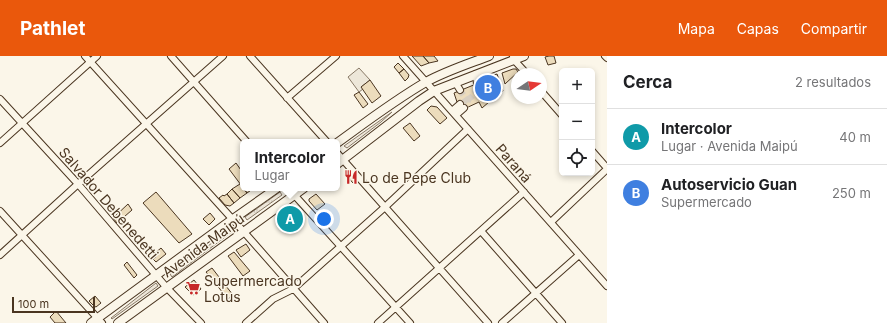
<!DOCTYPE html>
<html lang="es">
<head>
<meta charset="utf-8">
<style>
	body { margin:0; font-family:Inter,sans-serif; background:#f2f2f2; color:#202124 }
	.controls { position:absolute; right:12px; top:12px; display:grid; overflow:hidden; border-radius:6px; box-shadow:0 2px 6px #0003 }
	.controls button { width:36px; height:36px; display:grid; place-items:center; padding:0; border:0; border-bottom:1px solid #e0e0e0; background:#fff; color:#202124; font:20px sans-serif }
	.compass { position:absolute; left:511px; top:12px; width:36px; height:36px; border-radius:50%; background:#fff; box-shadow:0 2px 6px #0003; rotate:77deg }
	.scale { position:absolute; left:12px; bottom:10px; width:83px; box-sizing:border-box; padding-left:4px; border:2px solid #4a3520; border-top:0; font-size:11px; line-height:14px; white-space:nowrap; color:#4a3520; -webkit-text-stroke:3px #fbf6e9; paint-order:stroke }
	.you { position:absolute; left:324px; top:163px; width:14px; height:14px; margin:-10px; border:3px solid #fff; border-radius:50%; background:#1a73e8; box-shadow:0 0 0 6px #1a73e833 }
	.badge { display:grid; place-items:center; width:26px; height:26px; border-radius:50%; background:#ea580c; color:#fff; font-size:13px; font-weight:700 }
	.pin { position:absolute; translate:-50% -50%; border:2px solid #fff; box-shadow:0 1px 4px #0006 }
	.popup { position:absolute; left:240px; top:83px; width:100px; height:52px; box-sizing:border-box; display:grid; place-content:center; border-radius:6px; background:#fff; filter:drop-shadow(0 1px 3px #0005); font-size:13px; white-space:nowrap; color:#757577 }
	.popup b { font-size:15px; color:#202124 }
	.popup::after { content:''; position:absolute; left:50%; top:100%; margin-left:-8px; border:8px solid transparent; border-top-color:#fff }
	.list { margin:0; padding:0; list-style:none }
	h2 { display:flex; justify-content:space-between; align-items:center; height:52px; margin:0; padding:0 16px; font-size:17px }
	h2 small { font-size:13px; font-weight:400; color:#757577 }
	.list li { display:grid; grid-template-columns:26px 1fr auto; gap:12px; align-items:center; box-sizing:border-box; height:56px; padding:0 16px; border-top:1px solid #e0e0e0 }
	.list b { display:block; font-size:15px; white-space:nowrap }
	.list p { margin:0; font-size:13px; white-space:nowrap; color:#757577 }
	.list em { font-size:13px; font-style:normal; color:#757577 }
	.icon { flex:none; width:22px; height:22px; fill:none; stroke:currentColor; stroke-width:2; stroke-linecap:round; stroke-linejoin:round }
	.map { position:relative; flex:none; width:607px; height:267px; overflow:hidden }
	header { display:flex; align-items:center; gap:24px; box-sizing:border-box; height:56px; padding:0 20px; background:#ea580c; color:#fff }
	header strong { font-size:19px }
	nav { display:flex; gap:22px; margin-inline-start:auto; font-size:14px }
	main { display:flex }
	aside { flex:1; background:#fff }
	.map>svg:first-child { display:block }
	.grass { fill:url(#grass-tufts); stroke:#887966 }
	.parking { fill:#ede7d9; stroke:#887966 }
	.building { fill:#ecdcbc; stroke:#4a3520 }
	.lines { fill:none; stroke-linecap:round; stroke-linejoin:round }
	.minor-tunnel { stroke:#d8cfc1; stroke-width:6; stroke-dasharray:6 3; stroke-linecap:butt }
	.minor-casing { stroke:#4a3520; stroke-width:8 }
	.major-casing { stroke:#4a3520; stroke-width:10 }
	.minor { stroke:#fbf6e9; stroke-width:6 }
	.major { stroke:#fbf6e9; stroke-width:8 }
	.labels { text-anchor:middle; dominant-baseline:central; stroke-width:3; stroke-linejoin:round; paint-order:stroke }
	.street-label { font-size:14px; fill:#4a3520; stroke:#fbf6e9 }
	.poi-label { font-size:14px; fill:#4a3520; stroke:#fbf6e9; text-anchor:start }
</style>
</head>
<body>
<header>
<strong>Pathlet</strong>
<nav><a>Mapa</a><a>Capas</a><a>Compartir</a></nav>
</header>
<main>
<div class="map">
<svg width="607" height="267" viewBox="0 0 607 267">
	<defs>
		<pattern id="grass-tufts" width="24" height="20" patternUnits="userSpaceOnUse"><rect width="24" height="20" fill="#ede6d9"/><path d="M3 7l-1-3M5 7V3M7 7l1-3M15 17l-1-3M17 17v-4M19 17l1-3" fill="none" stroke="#cdc6ba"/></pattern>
	</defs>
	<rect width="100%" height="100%" fill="#fbf6e9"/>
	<path class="grass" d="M392,56L381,66L347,92L344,90Z
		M280,136L282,139L247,164L245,161Z
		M231,173L233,175L172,221L170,218Z
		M156,227L158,230L112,263L111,262Z"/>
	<path class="parking" d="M359,12L370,24L361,31L363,33L359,36L348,21Z"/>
	<path class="building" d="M412,0H423L429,7L421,10Z
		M423,0H434L438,5L429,7Z
		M549,0H554L556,7L548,9L545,1Z
		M398,7L404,13L399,17L394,11Z
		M404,13L409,19L408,22L405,25L399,17Z
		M513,13H516L518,16L505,28L502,17Z
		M497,18L503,35L495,38L489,21Z
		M489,21L496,41L488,45L481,26Z
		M370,24L381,40L372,47L361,31Z
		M481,26L489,46L482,52L479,46L464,53L457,46L454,37Z
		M359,36L368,48L363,52L354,39Z
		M431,50L437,51L447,62L440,68L427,54Z
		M410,67L420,80L414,85L403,72Z
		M236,107L243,117V132H254L247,137L229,113Z
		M348,116H350L357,124L353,127L345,118Z
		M240,128L247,137L240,142L232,133Z
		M232,133L240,142L234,147L227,138Z
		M156,136L192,178L179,187L143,147Z
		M227,138L234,147L230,150L225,149L219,142L223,139L224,140Z
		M316,138L325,148L317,154L309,145V143Z
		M128,148L132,154L117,167L113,162Z
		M210,157L215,163L209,169L203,163Z
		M289,157L296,166L291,170L285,160Z
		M246,188L250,194L241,201L236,194Z
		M161,192L166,198L156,206L153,203L156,201L154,198Z
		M234,196L250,215L243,220L228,200Z
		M127,206L137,219L134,222L124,209Z
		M212,212L233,239L228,243L206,216Z
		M194,224L201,233L193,239L185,231Z
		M95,240L101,247L96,251L94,250L89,245Z
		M56,255L66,267H55L50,261Z"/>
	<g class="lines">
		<path class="minor-tunnel" d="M460,34L468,46V48L464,52
			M460,48C469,43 477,40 477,28"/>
		<defs>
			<path id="minor" d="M85,0L244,176L324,267
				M171,0L247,86
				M250,0L327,86
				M403,0L607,230
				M513,0L514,4L527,18
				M605,0L607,2
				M476,18L477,28
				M455,26L460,34
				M541,35L562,59
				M287,42L336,0
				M0,43L78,128L167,232L201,267
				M452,55L460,48
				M456,59L464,52
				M0,87L97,0
				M592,95L607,112
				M337,97L488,267
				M288,132L410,267
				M0,155L102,267
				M551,166L607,113
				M481,175L562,267
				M0,199L78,128L223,0
				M246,267L273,243L293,233L385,151L468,73
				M378,267L524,136
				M502,267L579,199"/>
			<path id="major" d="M337,87C366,66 395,44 426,26C446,15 468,8 489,0
				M337,108L419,45L434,35L524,0
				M91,267L226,168L277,132
				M118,267L304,132"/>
		</defs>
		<use href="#minor" class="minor-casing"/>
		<use href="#major" class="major-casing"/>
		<use href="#minor" class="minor"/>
		<use href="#major" class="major"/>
	</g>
	<defs>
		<symbol id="restaurant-bare" viewBox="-9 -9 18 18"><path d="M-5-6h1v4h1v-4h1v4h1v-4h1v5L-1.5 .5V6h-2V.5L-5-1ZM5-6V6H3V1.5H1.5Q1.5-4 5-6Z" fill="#c62828" stroke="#fbf6e9" stroke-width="2.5" paint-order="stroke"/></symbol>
		<symbol id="supermarket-bare" viewBox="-9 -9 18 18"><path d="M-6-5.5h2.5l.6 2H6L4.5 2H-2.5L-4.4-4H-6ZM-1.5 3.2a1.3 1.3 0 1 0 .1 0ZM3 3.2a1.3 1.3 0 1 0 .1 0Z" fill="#c62828" stroke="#fbf6e9" stroke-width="2.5" paint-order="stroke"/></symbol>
	</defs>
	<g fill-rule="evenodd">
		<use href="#restaurant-bare" x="341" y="111" width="20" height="20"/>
		<use href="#supermarket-bare" x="183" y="222" width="20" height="20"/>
	</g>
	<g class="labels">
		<g class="street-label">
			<text transform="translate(514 107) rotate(49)">Paraná</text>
			<text transform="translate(109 147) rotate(49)">Salvador Debenedetti</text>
			<text transform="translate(203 189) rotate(-36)">Avenida Maipú</text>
		</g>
		<g class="poi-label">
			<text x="362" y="121">Lo de Pepe Club</text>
			<text x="204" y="224">Supermercado<tspan x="204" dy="16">Lotus</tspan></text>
		</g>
	</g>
</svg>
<div class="controls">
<button>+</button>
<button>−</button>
<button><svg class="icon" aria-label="locate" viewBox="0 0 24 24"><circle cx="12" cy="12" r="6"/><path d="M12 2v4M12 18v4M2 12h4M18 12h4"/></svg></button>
</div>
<svg class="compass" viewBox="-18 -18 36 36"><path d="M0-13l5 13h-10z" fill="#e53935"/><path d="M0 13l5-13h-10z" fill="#757577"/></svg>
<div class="scale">100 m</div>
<div class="you"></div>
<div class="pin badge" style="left:290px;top:163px;background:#0f9aa8">A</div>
<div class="popup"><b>Intercolor</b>Lugar</div>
<div class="pin badge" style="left:488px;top:32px;background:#3f7fe0">B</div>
</div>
<aside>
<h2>Cerca<small>2 resultados</small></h2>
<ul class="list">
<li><span class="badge" style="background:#0f9aa8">A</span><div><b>Intercolor</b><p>Lugar · Avenida Maipú</p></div><em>40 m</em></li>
<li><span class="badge" style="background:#3f7fe0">B</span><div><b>Autoservicio Guan</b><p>Supermercado</p></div><em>250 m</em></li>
</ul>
</aside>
</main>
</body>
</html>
